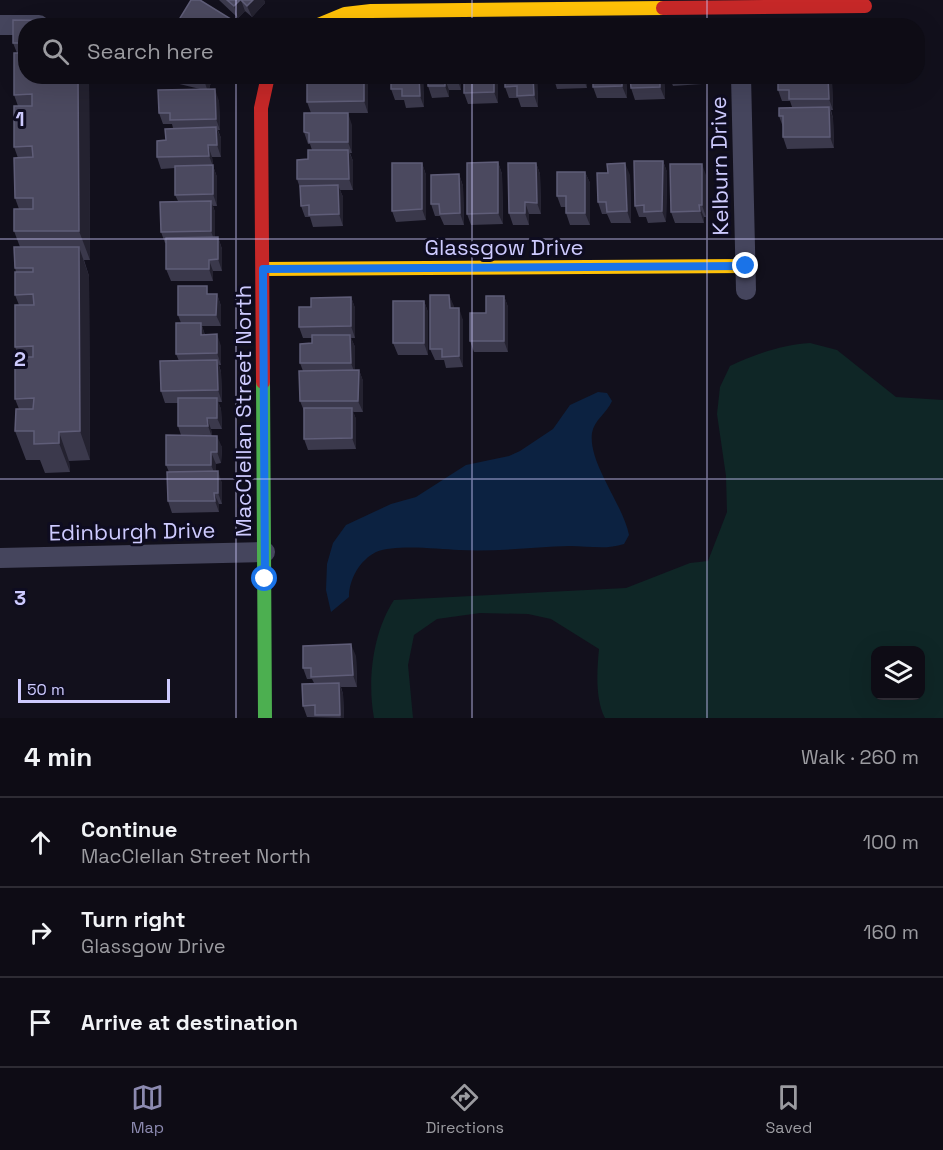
<!DOCTYPE html>
<html lang="en">
<head>
<meta charset="utf-8">
<style>
	body { margin:0; font-family:"Space Grotesk",sans-serif; background:#1c1a22; color:#f1f3f6 }
	.controls { position:absolute; right:18px; bottom:18px; display:grid; overflow:hidden; border-radius:12px; box-shadow:0 6px 24px #0002 }
	.controls button { width:54px; height:54px; display:grid; place-items:center; padding:0; border:0; border-bottom:2px solid #2e2c34; background:#0e0c15; color:#f1f3f6; font:30px sans-serif }
	.scale { position:absolute; left:18px; bottom:15px; width:152px; box-sizing:border-box; padding-left:6px; border:3px solid #cecbff; border-top:0; font-size:16px; line-height:21px; white-space:nowrap; color:#cecbff; -webkit-text-stroke:4px #0e0c20; paint-order:stroke }
	.stop { position:absolute; width:18px; height:18px; margin:-14px; border:4px solid #1a73e8; border-radius:50%; background:#fff }
	.stop.end { background:#1a73e8; border-color:#fff; box-shadow:0 2px 6px #0008 }
	.list { margin:0; padding:0; list-style:none }
	h2 { display:flex; justify-content:space-between; align-items:center; height:78px; margin:0; padding:0 24px; font-size:26px }
	h2 small { font-size:20px; font-weight:400; color:#9b9ba0 }
	.list li { display:grid; grid-template-columns:39px 1fr auto; gap:18px; align-items:center; box-sizing:border-box; height:90px; padding:0 24px; border-top:2px solid #2e2c34 }
	.list b { display:block; font-size:22px; white-space:nowrap }
	.list p { margin:0; font-size:20px; white-space:nowrap; color:#9b9ba0 }
	.list em { font-size:20px; font-style:normal; color:#9b9ba0 }
	.icon { flex:none; width:33px; height:33px; fill:none; stroke:currentColor; stroke-width:2; stroke-linecap:round; stroke-linejoin:round }
	.map { position:relative; flex:none; width:943px; height:718px; overflow:hidden }
	.search { position:absolute; background:#0e0c15; box-shadow:0 6px 24px #0002; left:18px; right:18px; top:18px; height:66px; display:flex; align-items:center; gap:15px; box-sizing:border-box; padding:0 21px; border-radius:24px; color:#9b9ba0; font-size:22px }
	.sheet { height:348px; background:#0e0c15 }
	nav { display:flex; justify-content:space-around; align-items:center; box-sizing:border-box; height:84px; border-top:2px solid #2e2c34; background:#0e0c15; font-size:16px; color:#9b9ba0 }
	nav a { display:grid; justify-items:center; gap:3px }
	nav .on { color:#8c8ab0 }
	.map>svg:first-child { display:block }
	.green { fill:#0f2626; fill-rule:evenodd }
	.water { fill:#0c2241 }
	.lines { fill:none; stroke-linecap:round; stroke-linejoin:round }
	.street { stroke:#45455d; stroke-width:20 }
	.fast { stroke:#4caf50; stroke-width:14 }
	.slow { stroke:#ffc107; stroke-width:14 }
	.jam { stroke:#c62828; stroke-width:14 }
	.wall { fill:#3b394c }
	.shaded-wall { fill:#242230 }
	.building { fill:#4b495f; stroke:#5f5d78; stroke-width:1.5 }
	.route { stroke:#1a73e8; stroke-width:8 }
	.grid { fill:none; stroke:#cecbff; stroke-width:1.5; stroke-opacity:0.55 }
	.labels { text-anchor:middle; dominant-baseline:central; stroke-width:6; stroke-linejoin:round; paint-order:stroke }
	.street-label { font-size:22px; fill:#cecbff; stroke:#0e0c20 }
	.grid-label { font-size:20px; text-anchor:middle; font-weight:bold; fill:#cecbff; stroke:#0e0c20; stroke-width:6; stroke-linejoin:round; paint-order:stroke }
</style>
</head>
<body>
<div class="map">
<svg width="943" height="718" viewBox="0 0 943 718">
	<rect width="100%" height="100%" fill="#12101c"/>
	<path class="green" d="M810,343L837,350L896,397L943,400V718H605C595,699 597,670 599,649L551,619L528,614L480,613L437,619L414,635L408,665L413,718H374C367,680 373,632 394,600L626,588L690,563L708,561L727,512L726,476L717,414L720,387L730,366C756,354 781,345 810,343ZM920,650V696H876V650Z"/>
	<path class="water" d="M598,392L607,393L612,401C607,413 594,420 592,433C588,463 623,504 629,535L624,544C606,550 589,546 570,546C533,547 496,552 459,550C437,549 396,544 376,552C360,560 349,579 349,597L331,612L326,590L327,564L333,543L346,525L391,504L416,497L466,465L509,456L520,451L553,429L570,405Z"/>
	<g class="lines">
		<path class="street" d="M0,25H39
			M741,76L746,290
			M0,558L265,552"/>
		<path class="fast" d="M263,382L265,718"/>
		<path class="slow" d="M316,26L345,14L371,11L663,8
			M263,269L746,266"/>
		<path class="jam" d="M663,8L865,6
			M263,382L261,108L268,76"/>
	</g>
	<path class="wall" d="M219,0H264L265,3L252,17L245,11L238,18Z
		M180,18L235,26H183Z
		M13,20L78,21L80,26H26V76H89L90,260H84L89,276L90,460L69,461L70,472L45,473L40,460H26L15,431L16,409H19L15,399V357H19L15,347V305H19L15,295V272H16L15,268L14,247H20L14,231V209H19L15,198L14,158H18L14,147V106H18L14,95V53H17L13,43Z
		M165,76H220L219,81L212,79L209,89L219,101L220,130H218L221,138V157H212L213,166L217,177V206H213L215,212V237H218L222,249V271H213V281H171L166,269V243H165L161,232L178,201L175,195V168L161,169L157,157L166,140L173,128L172,124H163L159,113L200,89L167,81Z
		M423,76L424,107L406,108L404,100H395L391,89Z
		M428,76H461V90H449V97L432,98L428,86Z
		M464,76H498V103L468,104L464,93Z
		M537,76L538,107H521L518,98H509L505,87Z
		M553,76H587V88L557,89Z
		M626,76L627,98H597L593,87Z
		M630,76H664L665,99L635,100L631,88Z
		M669,76H702V84L673,86Z
		M368,82V113H316L352,125V153H350L353,161V190H340L343,197V226L313,227L310,217H305L301,206L300,188L297,179L312,150L310,144H308L304,132L311,113L307,102Z
		M832,82L833,110H831L833,118L834,148L787,149L783,137V127L779,116L792,107L790,101H782L778,90Z
		M663,161L667,172L666,222L648,223L646,217H639L635,206Z
		M498,162L502,174L503,224L471,225L467,214Z
		M422,163L426,175V220L396,222L392,211Z
		M536,163L540,174L541,214H529V225H513L509,213Z
		M585,172L590,183V225H570L566,213V207H561L557,196Z
		M459,174L463,186L464,225H444L440,216H435L431,204Z
		M630,175L631,223H611L607,214H602L598,202Z
		M706,175V217H704V223H675L671,212Z
		M210,294H217L221,306V326H202L205,335L221,346V365H219L221,372L222,402H218L221,409L222,429H211L212,436L222,447L221,463L216,464V471L222,483V504H219V512L172,513L168,501L169,472L166,465L181,435L178,426V403H165L161,391L179,361L176,354L181,323L178,315Z
		M449,295L454,308L463,320V367L446,368L444,360H435L430,349Z
		M504,296L508,307V352H474L470,341Z
		M351,297L355,308V338H351L355,347V370H359L363,381V412H353L356,419V449L308,450L304,439V411L300,401L303,371L300,363L312,343V338H303L299,327L311,307Z
		M424,301L428,312V355H398L393,343Z
		M356,656L357,687H341L343,694L344,718L307,717L303,706L314,683L312,679H307L303,668Z"/>
	<path class="shaded-wall" d="M240,0H241L245,11L238,18L234,6Z
		M253,0H264L265,3L252,17L247,6Z
		M78,76H89L90,260L79,231Z
		M205,76H211L212,79L208,92L204,80Z
		M364,76H366L368,82V113L364,101Z
		M419,76H423L424,107L420,96Z
		M457,76H461V90L457,78Z
		M494,76H498V103L494,92Z
		M533,76H537L538,107L534,95Z
		M587,76V88L583,77Z
		M622,76H626L627,98L622,86Z
		M660,76H664L665,99L660,87Z
		M828,76H830L832,82L833,110L829,99Z
		M445,79L449,90V97L445,86Z
		M215,89L219,101L220,130L216,119Z
		M829,107L833,118L834,148L830,137Z
		M348,113L352,125V153L348,142Z
		M216,127L221,138V157L217,145Z
		M208,145L212,157L213,166L217,177V206L213,194V166L209,156Z
		M348,150L353,161V190L349,179Z
		M663,161L667,172L666,222L662,211Z
		M498,162L502,174L503,224L498,213Z
		M422,163L426,175V220L422,209Z
		M536,163L540,174L541,214L537,203Z
		M625,163L630,175L631,223L627,211Z
		M702,164L706,175V217L702,205Z
		M585,172L590,183V225L585,213Z
		M459,174L463,186L464,225L460,213Z
		M338,185L343,197V226L339,214Z
		M211,201L215,212V243L211,231Z
		M525,202L529,214V225L525,213Z
		M699,205L704,217V223L700,211Z
		M218,237L222,249V271L218,259Z
		M79,247L89,276L90,460L80,431Z
		M209,260L213,271V281L209,269Z
		M217,294L221,306V326L216,315Z
		M449,295L454,306V320L450,308Z
		M504,296L508,307V352L504,341Z
		M351,297L355,308V338L351,326Z
		M424,301L428,312V355L424,343Z
		M459,308L463,320V367L459,356Z
		M201,323L205,335H201Z
		M217,334L221,346V365L217,353Z
		M350,335L355,347V374L351,363Z
		M217,360L221,372L222,402L218,390Z
		M359,370L363,381V412L358,401Z
		M217,398L221,409L222,429L217,418Z
		M352,408L356,419V449L352,438Z
		M207,418L211,429L212,437L208,426Z
		M59,432L69,461L70,472L59,443Z
		M217,436L222,447L221,463L217,452Z
		M211,452L216,464V477L211,465Z
		M218,471L222,483V504L218,493Z
		M214,493L219,504V512L215,501Z
		M351,644L356,656L357,687L353,675Z
		M339,683L343,694L344,718H341L340,715Z"/>
	<path class="building" d="M191,0H200L234,21L231,26H192L180,18Z
		M227,0H240L234,6Z
		M241,0H253L247,6Z
		M13,20L78,21V26H26V43H13Z
		M14,53H26V76H78L79,231H14V209H33V198H15L14,158L33,157L32,146L14,147V106H32V94L14,95Z
		M190,76H205L204,80Z
		M307,76H364V101L307,102Z
		M391,76H419L420,96H402V89H391Z
		M428,76H457V78L445,79V86H428Z
		M464,76H494V92L464,93Z
		M505,76H533L534,95L517,96V86L505,87Z
		M553,76H583V77H553Z
		M593,76H622V86L593,87Z
		M630,76H660V87L631,88Z
		M778,76H828L829,99H789V90H778Z
		M215,89L216,119L170,120V113H159L158,90Z
		M829,107L830,137H783V116H779V108Z
		M304,113H348V142H309V133L304,132Z
		M216,127L217,145H208L209,156L157,157V141L166,140L165,129Z
		M308,150H348L349,179H297V160L308,159Z
		M634,161H663L662,211L644,212V205L635,206Z
		M498,162V213L467,214V163Z
		M392,163H422V209L392,211Z
		M508,163H536L537,203L525,202V213H509Z
		M625,163L627,211L607,212L606,202H598L597,173H608L607,164Z
		M670,164H702V205H699L700,211L671,212Z
		M213,165V194L175,195V166Z
		M557,172H585V213H566V196H557Z
		M459,174L460,213L440,214L439,204H431V175Z
		M338,185L339,214L309,215V205L301,206L300,186Z
		M211,201V231L161,232L160,202Z
		M218,237V259L209,260V269H166V238Z
		M14,247H79L80,431L59,432V443L34,444V431H15L16,409H33L34,398L15,399V357H33V346L15,347V305H34L33,294L15,295V272H33V268H15Z
		M178,286H207V294H217L216,315H178Z
		M430,295H449L450,308H459V356L442,357V349H430Z
		M486,296H504V341H470V313H486Z
		M351,297V326L299,327V307H311V298Z
		M393,301H424V343H393Z
		M176,323H201V335L217,334V353L176,354Z
		M312,335H350L351,363H300V344L312,343Z
		M217,360L218,390L161,391L160,361Z
		M359,370L358,401H300L299,371Z
		M178,398H217V418H207L208,426H178Z
		M304,408H352V438L304,439Z
		M166,435L217,436V452H211V465H166Z
		M218,471V493H214L215,501H168L167,472Z
		M351,644L353,675L311,677V668H303V646Z
		M339,683L340,715H315V705L303,706L302,684Z"/>
	<g class="lines">
		<path class="route" d="M265,579L263,269L746,266"/>
	</g>
	<path class="grid" d="M236,0V26M472,0V26M707,0V26M236,76V718M472,76V718M707,76V718M0,239H943M0,479H943"/>
	<g class="labels">
		<g class="street-label">
			<text transform="translate(719 166) rotate(-91)">Kelburn Drive</text>
			<text x="504" y="247">Glassgow Drive</text>
			<text transform="translate(243 411) rotate(-90)">MacClellan Street North</text>
			<text transform="translate(132 531) rotate(-1)">Edinburgh Drive</text>
		</g>
	</g>
	<g class="grid-label">
		<text x="20" y="126">1</text>
		<text x="20" y="366">2</text>
		<text x="20" y="605">3</text>
	</g>
</svg>
<div class="controls">
<button><svg class="icon" aria-label="layers" viewBox="0 0 24 24"><path d="M12 4l9 5-9 5-9-5zM3 14l9 5 9-5"/></svg></button>
</div>
<div class="scale">50 m</div>
<div class="stop" style="left:265px;top:579px"></div>
<div class="stop end" style="left:746px;top:266px"></div>
<div class="search"><svg class="icon" aria-label="search" viewBox="0 0 24 24"><circle cx="10" cy="10" r="6"/><path d="M15 15l6 6"/></svg>Search here</div>
</div>
<section class="sheet">
<h2>4 min<small>Walk · 260 m</small></h2>
<ul class="list">
<li><svg class="icon" aria-label="ahead" viewBox="0 0 24 24"><path d="M12 20V5M6 11l6-6 6 6"/></svg><div><b>Continue</b><p>MacClellan Street North</p></div><em>100 m</em></li>
<li><svg class="icon" aria-label="right" viewBox="0 0 24 24"><path d="M7 20v-9h11M14 6l5 5-5 5"/></svg><div><b>Turn right</b><p>Glassgow Drive</p></div><em>160 m</em></li>
<li><svg class="icon" aria-label="arrive" viewBox="0 0 24 24"><path d="M6 21V4h12l-3 4 3 4H6"/></svg><div><b>Arrive at destination</b></div></li>
</ul>
</section>
<nav>
<a class="on"><svg class="icon" aria-label="map" viewBox="0 0 24 24"><path d="M3 6l6-2 6 2 6-2v14l-6 2-6-2-6 2zM9 4v14M15 6v14"/></svg>Map</a>
<a><svg class="icon" aria-label="directions" viewBox="0 0 24 24"><path d="M12 3l9 9-9 9-9-9zM9 14v-3h6M13 9l2 2-2 2"/></svg>Directions</a>
<a><svg class="icon" aria-label="saved" viewBox="0 0 24 24"><path d="M7 4h10v16l-5-4-5 4z"/></svg>Saved</a>
</nav>
</body>
</html>
